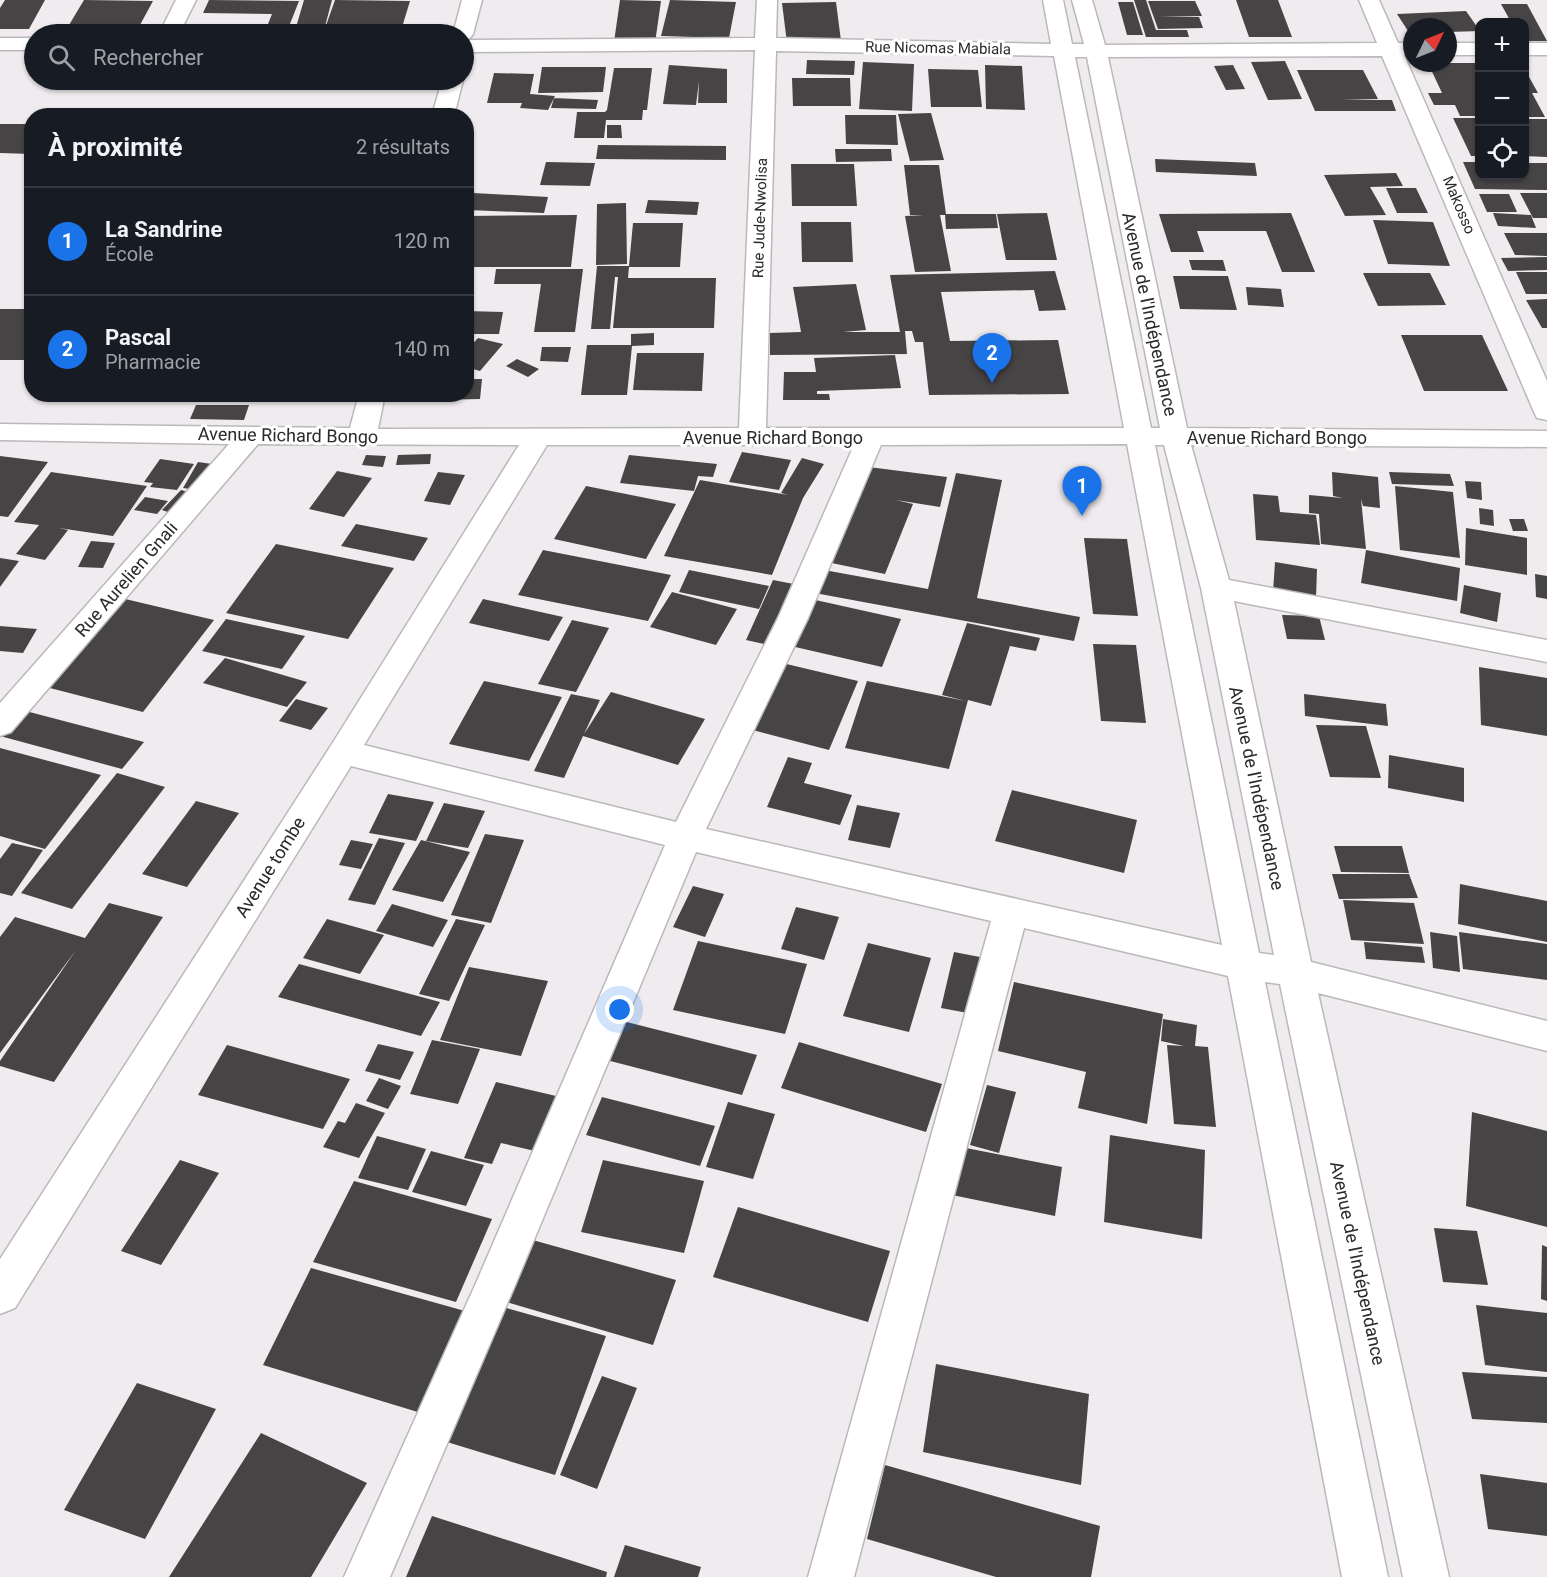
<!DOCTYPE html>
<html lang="fr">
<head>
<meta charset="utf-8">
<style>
	body { margin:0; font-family:Roboto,sans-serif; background:#242831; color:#f1f3f6 }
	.controls { position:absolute; right:18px; top:18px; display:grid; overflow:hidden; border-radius:12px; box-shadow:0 2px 4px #0004 }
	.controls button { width:54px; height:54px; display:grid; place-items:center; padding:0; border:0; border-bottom:2px solid #363941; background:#171b24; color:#f1f3f6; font:30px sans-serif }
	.compass { position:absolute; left:1403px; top:18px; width:54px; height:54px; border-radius:50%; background:#171b24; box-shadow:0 2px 4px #0004; rotate:47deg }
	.you { position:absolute; left:620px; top:1010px; width:21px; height:21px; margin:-15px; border:4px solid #fff; border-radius:50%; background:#1a73e8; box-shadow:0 0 0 9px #1a73e833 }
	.badge { display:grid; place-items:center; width:39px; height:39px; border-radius:50%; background:#1a73e8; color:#fff; font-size:20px; font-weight:700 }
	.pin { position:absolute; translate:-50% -50px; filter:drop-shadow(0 2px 3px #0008) }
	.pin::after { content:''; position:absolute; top:32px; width:21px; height:18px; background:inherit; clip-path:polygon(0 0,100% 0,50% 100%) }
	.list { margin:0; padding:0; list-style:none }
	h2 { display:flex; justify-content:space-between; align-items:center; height:78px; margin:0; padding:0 24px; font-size:26px }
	h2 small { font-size:20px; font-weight:400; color:#9ea1a6 }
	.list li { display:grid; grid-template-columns:39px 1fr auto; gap:18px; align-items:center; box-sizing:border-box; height:108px; padding:0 24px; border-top:2px solid #363941 }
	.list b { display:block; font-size:22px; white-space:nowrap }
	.list p { margin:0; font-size:20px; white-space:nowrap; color:#9ea1a6 }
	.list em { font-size:20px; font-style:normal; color:#9ea1a6 }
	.icon { flex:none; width:33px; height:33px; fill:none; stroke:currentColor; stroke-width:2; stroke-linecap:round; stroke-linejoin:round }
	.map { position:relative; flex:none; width:1547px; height:1577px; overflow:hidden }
	.search { position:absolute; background:#171b24; box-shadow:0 2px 4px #0004; left:24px; top:24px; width:450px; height:66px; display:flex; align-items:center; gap:15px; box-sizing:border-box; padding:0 21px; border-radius:33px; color:#9ea1a6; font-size:22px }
	.panel { position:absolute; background:#171b24; box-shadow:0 2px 4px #0004; left:24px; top:108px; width:450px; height:294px; border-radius:24px }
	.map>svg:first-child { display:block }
	.building { fill:#474446 }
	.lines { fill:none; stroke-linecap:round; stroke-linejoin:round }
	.minor-casing { stroke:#bbb8bb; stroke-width:3 }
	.minor { fill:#fff; fill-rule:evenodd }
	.labels { text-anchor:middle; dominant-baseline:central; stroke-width:6; stroke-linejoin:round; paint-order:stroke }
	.far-street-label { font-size:15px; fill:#2b292a; stroke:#fff }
	.street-label { font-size:18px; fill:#2b292a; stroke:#fff }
</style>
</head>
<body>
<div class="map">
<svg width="1547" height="1577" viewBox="0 0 1547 1577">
	<rect width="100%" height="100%" fill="#efebee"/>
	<path class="building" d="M5,0H45L29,29H0V8Z
		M84,0L153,1L140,25H77L75,32L55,33L57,26L69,25Z
		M209,0L299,1L286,34H264L272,14L203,13Z
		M304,0H332L323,34H294Z
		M335,0L410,1L400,34H323Z
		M620,0L661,1L655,43L614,42Z
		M670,0L736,2L729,38L661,36Z
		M1134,0H1146L1156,30H1187L1189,37H1146Z
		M1236,0H1278L1292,37H1249Z
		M1148,1H1195L1202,16L1158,17H1199L1203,28L1158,29Z
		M836,2L841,41L787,43L782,3Z
		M1118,2H1133L1143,35H1127Z
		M1501,4H1527L1547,41H1524V22H1511Z
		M1466,11L1480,31L1448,32V27H1412V34H1410L1397,14Z
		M807,60L855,61L854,75L806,74Z
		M1285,61L1302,99L1268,100L1251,62Z
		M863,62L914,64L912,111L859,109Z
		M1428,63H1480V116H1460L1455,105H1434L1428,93H1442Z
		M669,65L727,69V103H698L699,81L696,105L663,104Z
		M985,65L1022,66L1025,110L986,109Z
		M1233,65L1245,89L1226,90L1214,66Z
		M542,67H606L603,92L538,93Z
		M614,68H652L647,110H643L642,120H606L604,138H574L577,112H605L607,110Z
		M1524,68L1538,93H1532L1545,117H1524Z
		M928,69L978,70L982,107H931Z
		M1297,70H1363L1378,99L1342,100H1392L1396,111H1315Z
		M494,73L534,74L530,94L555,96L548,110L520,108L522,103H487Z
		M792,78H850L851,106H793Z
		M554,98L598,100L596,109L551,108Z
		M931,113L944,160L910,161L898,114Z
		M845,115H896L898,145L846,144Z
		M1453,118H1480V156H1471Z
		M1524,119H1547V157L1524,156Z
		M0,124H32V154L0,153Z
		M607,125H621L622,138H607Z
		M598,145L726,146V160L596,159Z
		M835,149H891L892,161L836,162Z
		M1155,159L1255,163L1257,176L1156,172Z
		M546,162L595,163L590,186L540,185Z
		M1463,162H1480V176H1524V163H1547V190L1475,189Z
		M791,164H854L857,206H792Z
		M904,165H939L946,214H996L998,228L946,229L945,215H940L951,271L915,272L905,216L924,215H910Z
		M1396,173L1403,186L1370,187L1386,215L1345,216L1324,175Z
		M1386,188H1416L1428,213H1397Z
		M473,193L548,197L544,213L467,210Z
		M1520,193H1547V218H1533Z
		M1479,194H1509L1517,212H1487Z
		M648,200L699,202L697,215L645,213Z
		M626,203L627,264L596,265L597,204Z
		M1047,213L1057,260H1006L997,214Z
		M1291,213L1315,272H1282L1266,231H1197L1204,252H1171L1159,214Z
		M1493,213L1531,215L1536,228L1498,226Z
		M577,215L571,267H466V216Z
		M1373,220L1433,222L1450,266L1388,264Z
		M801,222H851L853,262H802Z
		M633,223H683L680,267H629L628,278H716L714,328H613L618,277H615L610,329H591L597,266H629Z
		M1504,233H1547V256L1515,255Z
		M1547,257V270L1508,271L1501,258Z
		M1189,260H1223L1226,271L1192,270Z
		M496,269H583L575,332H534L541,284H494Z
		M1055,271L1066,310L1039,311L1034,290L941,292L950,341L1058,340L1069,394L929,395L923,342H915L912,331H905L907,354L770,355V333L801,332L793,287L856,284L866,330L843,332H900L890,275Z
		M1516,272H1547V294H1526Z
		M1363,273H1430L1446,305L1378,306Z
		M1173,276H1228L1237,310L1180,309Z
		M1246,287L1281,289L1284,307L1248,305Z
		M1547,299V328H1542L1526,300Z
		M0,309H32V360H0Z
		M466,311L503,312L499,334H466Z
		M654,333V345L632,346L627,395H581L587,345H631V334Z
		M1401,335H1482L1508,391H1424Z
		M478,338L503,344L480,371L466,367V351Z
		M542,347H571L568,362L540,361Z
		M637,353H704L702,391L633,390Z
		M895,355L901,388L817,391V394H829L830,400H783L784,372H816L814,358Z
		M517,359L539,369L528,377L506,366Z
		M466,379H482L480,399L434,400L435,394H466Z
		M196,405H249L244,420L190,419Z
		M742,452L791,460L779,490L729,482Z
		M431,454L430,464L396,465L398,455Z
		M366,455L386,456L383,467L362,465Z
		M629,455L717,464L713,477L698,476L694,491L620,483Z
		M0,456L48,462L8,517L0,516Z
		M802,458L824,464L803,498L772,575L664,556L700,480L788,495L781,493Z
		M160,459L194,464L177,490L150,487L153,483L144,482Z
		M198,462L212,464L197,490L183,488Z
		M861,466L947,477L940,507L896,500L913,504L885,574L817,560Z
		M337,471L372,478L344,517L309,509Z
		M51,472L147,486L113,536L59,528L68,530L45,560L16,554L39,525L14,522Z
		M438,472L465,475L450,505L424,501Z
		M1332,472L1378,477L1380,508L1363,506L1361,499L1366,549L1321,544L1319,514L1309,513V495L1343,498L1333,496Z
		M1389,472L1450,474L1454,486L1392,484Z
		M956,473L1002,480L977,598L1080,617L1074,641L804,591L813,568L928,589Z
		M1465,481L1481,482L1482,500L1467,498Z
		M586,486L676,504L646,559L554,539Z
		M1395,486L1453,492L1460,558L1400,550Z
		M181,490L196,494L176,515L162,510Z
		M1253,494L1278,496L1280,512L1316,515L1320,545L1256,540Z
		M145,497L168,501L157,514L134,510Z
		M1479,508L1493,510L1494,526L1480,524Z
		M1509,519H1524L1528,531H1513Z
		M356,524L428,538L414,561L341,546Z
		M1466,528L1527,538V575L1465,565Z
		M1084,538L1127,539L1138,616L1093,614Z
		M91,541L115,543L103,568L78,567Z
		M276,544L394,568L348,639L226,613Z
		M543,550L671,575L648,621L518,595Z
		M1366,550L1460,568L1457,601L1361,583Z
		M0,558L19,561L0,587Z
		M1275,562L1317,569L1316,598L1273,592Z
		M689,570L769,586L759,609L679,592Z
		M1535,574L1547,576V599L1536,597Z
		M773,580L799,585L773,646L746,640Z
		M1464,585L1501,593L1497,622L1460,613Z
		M672,592L737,609L716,645L650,627Z
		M121,598L214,620L143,712L46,687Z
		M483,599L563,617L549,641L469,623Z
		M811,599L901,619L882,667L791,646Z
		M1282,615L1319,616L1325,640L1287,639Z
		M226,619L305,636L282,669L202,651Z
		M572,620L609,628L576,692L538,684Z
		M967,623L1040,638L1036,651L1010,646L991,706L968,700L949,769L845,748L867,681L966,701L942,695Z
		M0,626L37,629L23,653L0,651Z
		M1093,644L1136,645L1146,723L1101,721Z
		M225,658L307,682L287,707L203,683Z
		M778,662L858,681L829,750L745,728Z
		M1479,667L1547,678V736L1481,725Z
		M484,681L562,697L529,761L449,744Z
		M611,692L705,719L678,765L583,736L564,778L534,771L571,694L600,700L584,734Z
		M1304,694L1386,704L1388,726L1305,716Z
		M296,699L328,708L311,730L279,721Z
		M18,709L144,742L122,769L0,736V730Z
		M1316,725L1366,726L1381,778L1330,777Z
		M0,748L101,775L45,849L0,836Z
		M1389,755L1464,768V802L1388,788Z
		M788,757L812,763L804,783L852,795L840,825L767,807Z
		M117,773L165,787L72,909L21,893Z
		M1012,790L1137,820L1124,873L995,841Z
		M388,794L434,802L416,841L369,833Z
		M196,801L239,813L187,887L142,874Z
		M444,803L485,811L468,848L426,841Z
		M857,805L900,813L890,848L848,840Z
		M485,834L524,840L491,923L451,915Z
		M379,838L405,843L375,905L348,900Z
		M351,840L373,844L361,869L339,865Z
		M421,840L470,852L443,902L392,890Z
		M12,843L43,850L12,896L0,893V859Z
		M1334,846H1402L1409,873L1341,872Z
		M1332,874H1409L1418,898L1339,899Z
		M1460,884L1547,901V942L1458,924Z
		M693,886L724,894L705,937L673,927Z
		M1343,900L1414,903L1424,944L1351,940Z
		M109,903L163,917L54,1082L0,1066V1061L76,950L0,1053V937L15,917L85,938Z
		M392,904L448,920L433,947L376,931Z
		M796,907L839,917L824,960L781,949Z
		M327,919L384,935L360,974L303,958Z
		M456,919L485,925L449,1001L419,994Z
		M1430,932L1457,936L1460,972L1433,968Z
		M1459,932L1547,944V980L1463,969Z
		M698,941L807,964L785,1034L673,1010Z
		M1364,942L1422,947L1425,963L1366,959Z
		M868,943L931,958L909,1032L843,1016Z
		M954,952L985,958L973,1014L941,1008Z
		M299,964L440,1002L421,1036L278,997Z
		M469,967L548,981L521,1056L440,1040Z
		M1014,982L1163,1014L1147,1124L1078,1108L1086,1072L998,1051Z
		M603,1016L757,1055L742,1095L587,1055Z
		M1163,1019L1197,1025L1195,1046L1208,1047L1216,1127L1174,1124L1167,1045L1184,1046L1161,1041Z
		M432,1040L480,1049L458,1104L410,1094Z
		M799,1042L942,1084L926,1132L781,1088Z
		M378,1044L414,1052L400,1080L365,1071Z
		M227,1045L350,1079L323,1129L198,1095Z
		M379,1078L401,1086L388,1109L366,1101Z
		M496,1082L556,1096L535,1151L501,1143L492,1164L464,1158Z
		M987,1085L1016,1092L999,1153L970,1145Z
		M602,1097L715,1126L700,1166L586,1135Z
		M728,1102L775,1114L753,1179L706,1167Z
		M356,1103L385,1113L359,1158L323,1147L338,1121L345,1123Z
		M1472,1112L1547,1131V1227L1466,1206Z
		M1110,1135L1205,1150L1202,1239L1104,1222Z
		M377,1136L426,1149L408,1190L358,1178Z
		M961,1147L1062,1167L1055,1216L952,1195Z
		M431,1151L484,1165L466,1206L412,1192Z
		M180,1160L219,1173L161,1265L121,1251Z
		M603,1160L704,1181L684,1253L581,1232Z
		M354,1181L492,1219L456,1302L313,1262Z
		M738,1207L890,1251L868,1322L713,1277Z
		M1434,1228L1477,1231L1488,1285L1443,1282Z
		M529,1239L676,1280L653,1345L503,1301Z
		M1542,1245L1547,1247V1301L1541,1299Z
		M311,1268L465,1311L421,1413L263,1365Z
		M1476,1305L1547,1313V1372L1485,1365Z
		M503,1307L606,1336L555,1475L447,1442Z
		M936,1364L1089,1394L1081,1485L923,1452Z
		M1462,1372L1547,1377V1423L1472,1419Z
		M602,1376L637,1388L597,1489L560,1475Z
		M137,1383L216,1409L145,1539L64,1510Z
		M261,1433L367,1483L311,1577H169Z
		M885,1465L1100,1526L1091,1577H996L867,1539Z
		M1480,1474L1547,1483V1536L1488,1529Z
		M432,1516L607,1572L606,1577H406Z
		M625,1545L701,1567L698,1577H614Z"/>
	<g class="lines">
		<defs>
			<path id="minor" d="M176,0H196L179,34H159Z
				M462,0H482L473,34L470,38L465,40L755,38L757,0H777L776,38L1051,44L1043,0H1063L1072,44H1084L1072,0H1092L1105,45L1377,43L1359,0H1379L1398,43H1412V55H1404L1547,381V420L1537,418L1534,412L1382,56L1108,57L1187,428L1547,431V447L1191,445L1229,580L1547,640V662L1234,601L1311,962L1547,1021V1051L1318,993L1449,1577H1403L1280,984L1265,982L1388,1577H1342L1228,976L1024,928L854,1577H808L991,921L696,852L516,1283L390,1577H344L476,1283L665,845L351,766L15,1308L0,1314V1259L332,744L519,445L258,444L11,732L0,736V703L229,444L0,440V424L350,428L359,394H385L378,429L739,428L755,50L464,52V34H453ZM776,51L1054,56L1124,428H766ZM1075,57H1087L1160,428H1151ZM1127,444L1222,945L706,829L808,618L881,445ZM547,445H854L778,618L676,822L364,745ZM1155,445H1164L1201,588L1274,955L1259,953Z
				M0,38H34V50H0Z
				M1448,43H1480V55H1448Z
				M1524,43H1547V55H1524Z
				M442,80H463L454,116H432Z"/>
		</defs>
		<use href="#minor" class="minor-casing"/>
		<use href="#minor" class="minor"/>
	</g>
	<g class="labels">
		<g class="far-street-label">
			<text transform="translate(938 48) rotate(1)">Rue Nicomas Mabiala</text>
			<text transform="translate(1459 205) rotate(67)">Makosso</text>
			<text transform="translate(760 218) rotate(-88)">Rue Jude-Nwolisa</text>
		</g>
		<g class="street-label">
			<text transform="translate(1150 314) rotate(78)">Avenue de l'Indépendance</text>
			<text transform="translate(288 435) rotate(1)">Avenue Richard Bongo</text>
			<text x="773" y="437">Avenue Richard Bongo</text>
			<text x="1277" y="437">Avenue Richard Bongo</text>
			<text transform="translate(126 579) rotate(-49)">Rue Aurelien Gnali</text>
			<text transform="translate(1257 788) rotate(78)">Avenue de l'Indépendance</text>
			<text transform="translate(270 867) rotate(-58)">Avenue tombe</text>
			<text transform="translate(1358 1263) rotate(78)">Avenue de l'Indépendance</text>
		</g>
	</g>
</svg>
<div class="controls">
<button>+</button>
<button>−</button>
<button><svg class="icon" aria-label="locate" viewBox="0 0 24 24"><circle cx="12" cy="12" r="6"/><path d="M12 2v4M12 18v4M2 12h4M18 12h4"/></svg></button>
</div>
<svg class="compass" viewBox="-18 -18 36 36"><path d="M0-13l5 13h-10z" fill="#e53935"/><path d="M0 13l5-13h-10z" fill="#9ea1a6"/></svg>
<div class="you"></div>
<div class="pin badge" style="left:1082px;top:516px">1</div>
<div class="pin badge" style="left:992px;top:383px">2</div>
<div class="search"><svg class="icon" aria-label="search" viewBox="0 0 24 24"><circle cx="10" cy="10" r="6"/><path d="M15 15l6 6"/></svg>Rechercher</div>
<section class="panel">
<h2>À proximité<small>2 résultats</small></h2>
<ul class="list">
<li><span class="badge">1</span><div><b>La Sandrine</b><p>École</p></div><em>120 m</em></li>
<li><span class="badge">2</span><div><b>Pascal</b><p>Pharmacie</p></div><em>140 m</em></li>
</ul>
</section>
</div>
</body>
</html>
